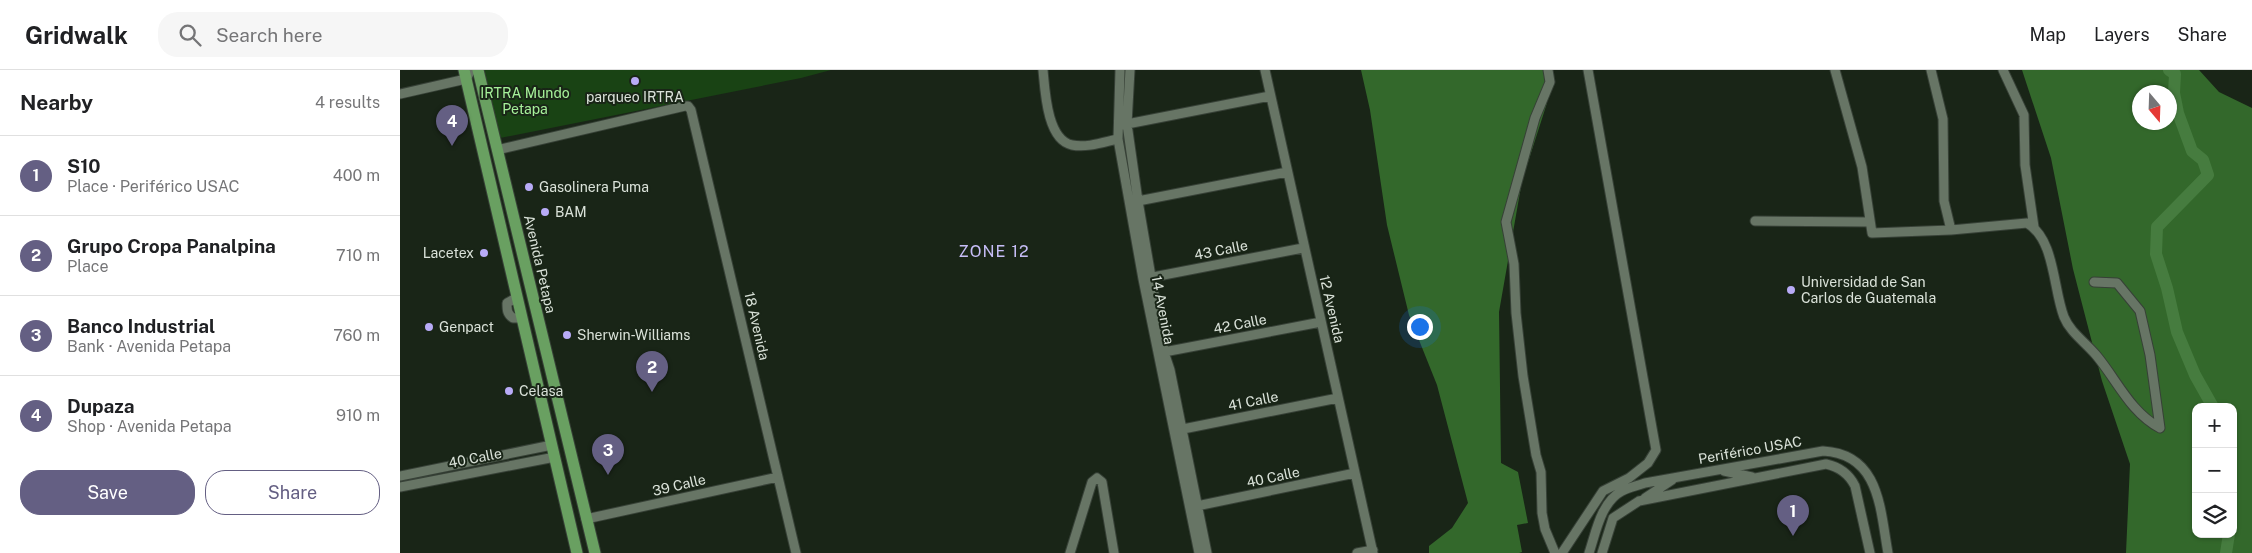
<!DOCTYPE html>
<html lang="en">
<head>
<meta charset="utf-8">
<style>
	body { margin:0; font-family:"Public Sans",sans-serif; background:#f6f6f6; color:#202124 }
	.controls { position:absolute; right:15px; bottom:15px; display:grid; overflow:hidden; border-radius:10px; box-shadow:0 1px 4px #0004 }
	.controls button { width:45px; height:45px; display:grid; place-items:center; padding:0; border:0; border-bottom:1px solid #e0e0e0; background:#fff; color:#202124; font:25px sans-serif }
	.compass { position:absolute; left:1732px; top:15px; width:45px; height:45px; border-radius:50%; background:#fff; box-shadow:0 1px 4px #0004; rotate:161deg }
	.you { position:absolute; left:1019px; top:256px; width:18px; height:18px; margin:-12px; border:4px solid #fff; border-radius:50%; background:#1a73e8; box-shadow:0 0 0 8px #1a73e833 }
	.badge { display:grid; place-items:center; width:32px; height:32px; border-radius:50%; background:#645f83; color:#fff; font-size:16px; font-weight:700 }
	.pin { position:absolute; translate:-50% -41px; filter:drop-shadow(0 1px 2px #0008) }
	.pin::after { content:''; position:absolute; top:26px; width:18px; height:15px; background:inherit; clip-path:polygon(0 0,100% 0,50% 100%) }
	.list { margin:0; padding:0; list-style:none }
	h2 { display:flex; justify-content:space-between; align-items:center; height:65px; margin:0; padding:0 20px; font-size:21px }
	h2 small { font-size:16px; font-weight:400; color:#757577 }
	.list li { display:grid; grid-template-columns:32px 1fr auto; gap:15px; align-items:center; box-sizing:border-box; height:80px; padding:0 20px; border-top:1px solid #e0e0e0 }
	.list b { display:block; font-size:19px; white-space:nowrap }
	.list p { margin:0; font-size:16px; white-space:nowrap; color:#757577 }
	.list em { font-size:16px; font-style:normal; color:#757577 }
	.actions { display:flex; gap:10px; padding:15px 20px }
	.actions a { flex:1; padding:11px 0; border:1px solid #645f83; border-radius:20px; text-align:center; font-size:18px; color:#645f83 }
	.actions .main { background:#645f83; color:#fff }
	.icon { flex:none; width:28px; height:28px; fill:none; stroke:currentColor; stroke-width:2; stroke-linecap:round; stroke-linejoin:round }
	.map { position:relative; flex:none; width:1852px; height:483px; overflow:hidden }
	header { display:flex; align-items:center; gap:30px; box-sizing:border-box; height:70px; padding:0 25px; background:#fff; border-bottom:1px solid #e0e0e0 }
	header strong { font-size:24px }
	nav { display:flex; gap:28px; margin-inline-start:auto; font-size:18px }
	.search { width:350px; height:45px; background:#f6f6f6; display:flex; align-items:center; gap:12px; box-sizing:border-box; padding:0 18px; border-radius:20px; color:#757577; font-size:19px }
	main { display:flex }
	aside { flex:1; background:#fff }
	.map>svg:first-child { display:block }
	.green { fill:#194314 }
	.forest { fill:#33682b; fill-rule:evenodd }
	.lines { fill:none; stroke-linecap:round; stroke-linejoin:round }
	.river { stroke:#467c3f; stroke-width:12 }
	.minor-casing { stroke:#374137; stroke-width:11 }
	.major-casing { stroke:#374137; stroke-width:13 }
	.minor { stroke:#677565; stroke-width:9 }
	.major { stroke:#69a061; stroke-width:11 }
	.poi-dot { fill:#b8abf7; stroke:#192517; stroke-width:2 }
	.labels { text-anchor:middle; dominant-baseline:central; stroke-width:4; stroke-linejoin:round; paint-order:stroke }
	.park-label { font-size:14px; fill:#a6f19a; stroke:#192517 }
	.poi-label { font-size:14px; fill:#dae2d9; stroke:#192517; text-anchor:start }
	.street-label { font-size:14px; fill:#dae2d9; stroke:#192517 }
	.quarter-label { font-size:16px; letter-spacing:1px; fill:#c6bdf6; stroke:#192517 }
</style>
</head>
<body>
<header>
<strong>Gridwalk</strong>
<div class="search"><svg class="icon" aria-label="search" viewBox="0 0 24 24"><circle cx="10" cy="10" r="6"/><path d="M15 15l6 6"/></svg>Search here</div>
<nav><a>Map</a><a>Layers</a><a>Share</a></nav>
</header>
<main>
<aside>
<h2>Nearby<small>4 results</small></h2>
<ul class="list">
<li><span class="badge">1</span><div><b>S10</b><p>Place · Periférico USAC</p></div><em>400 m</em></li>
<li><span class="badge">2</span><div><b>Grupo Cropa Panalpina</b><p>Place</p></div><em>710 m</em></li>
<li><span class="badge">3</span><div><b>Banco Industrial</b><p>Bank · Avenida Petapa</p></div><em>760 m</em></li>
<li><span class="badge">4</span><div><b>Dupaza</b><p>Shop · Avenida Petapa</p></div><em>910 m</em></li>
</ul>
<div class="actions"><a class="main">Save</a><a>Share</a></div>
</aside>
<div class="map">
<svg width="1852" height="483" viewBox="0 0 1852 483">
	<rect width="100%" height="100%" fill="#192517"/>
	<path class="green" d="M84,0H431L401,8L100,68Z"/>
	<path class="forest" d="M961,0H1144L1147,33L1122,111L1099,242L1101,393L1118,402L1128,453L1117,455L1122,482L1119,483H1029V476L1052,458L1068,433L1037,315L1009,245L987,155L970,40Z
		M1622,0H1799L1819,22L1852,38V483H1726L1730,394L1702,311L1673,199L1651,88ZM1740,22H1770V52H1740ZM1796,337H1833V464H1796Z"/>
	<g class="lines">
		<path class="river" d="M1769,0L1775,4L1774,23L1778,43L1792,81L1803,90L1808,105L1757,157L1756,184L1767,218L1777,262L1795,305L1813,337
			M1826,483L1829,464"/>
		<defs>
			<path id="minor" d="M643,0C645,21 647,70 672,75C687,78 704,72 718,69
				M720,0L718,69L743,209L799,483
				M730,0L727,54L738,131L764,282L770,300L807,483
				M865,0L973,483
				M1148,0L1150,12L1135,48L1106,152L1114,194L1116,243L1123,306L1136,385L1141,402L1142,443L1145,459L1155,483
				M1435,0L1462,97L1472,163L1551,160L1627,153C1655,169 1653,219 1664,247C1670,262 1685,272 1696,285C1717,310 1730,342 1760,358L1750,285L1740,241L1717,213L1694,212
				M1531,0L1543,49L1544,131L1551,160
				M1603,0L1624,45L1625,95L1634,157
				M0,24L66,9L71,0
				M722,55L870,26
				M97,80L285,36H288L291,40L396,483
				M738,131L887,102
				M1355,151L1470,152
				M748,208L903,178
				M116,228L107,233C107,240 107,244 113,248H121
				M764,282L921,252
				M778,360L938,328
				M1324,401L1352,407
				M0,406L152,375
				M0,417L155,387
				M1245,428L1272,410
				M797,436L955,403
				M186,449L378,407
				M670,483L692,412L697,408L702,412L714,483
				M957,483L973,480
				M1162,483L1203,421L1229,408L1248,393L1256,380L1188,0
				M1189,483C1196,462 1201,432 1222,421C1229,417 1237,416 1245,413L1423,381C1480,384 1480,439 1488,483
				M1202,483L1213,448L1239,431L1426,394C1440,397 1449,404 1455,416L1470,483"/>
			<path id="major" d="M64,0L177,483
				M78,0L195,483"/>
		</defs>
		<use href="#minor" class="minor-casing"/>
		<use href="#major" class="major-casing"/>
		<use href="#minor" class="minor"/>
		<use href="#major" class="major"/>
	</g>
	<g class="poi-dot">
		<circle cx="235" cy="11" r="5"/>
		<circle cx="129" cy="117" r="5"/>
		<circle cx="145" cy="142" r="5"/>
		<circle cx="84" cy="183" r="5"/>
		<circle cx="1391" cy="220" r="5"/>
		<circle cx="29" cy="257" r="5"/>
		<circle cx="167" cy="265" r="5"/>
		<circle cx="109" cy="321" r="5"/>
	</g>
	<g class="labels">
		<g class="park-label">
			<text x="125" y="23">IRTRA Mundo<tspan x="125" dy="16">Petapa</tspan></text>
		</g>
		<g class="poi-label">
			<text x="235" y="27" text-anchor="middle">parqueo IRTRA</text>
			<text x="139" y="117">Gasolinera Puma</text>
			<text x="155" y="142">BAM</text>
			<text x="74" y="183" text-anchor="end">Lacetex</text>
			<text x="1401" y="212">Universidad de San<tspan x="1401" dy="16">Carlos de Guatemala</tspan></text>
			<text x="39" y="257">Genpact</text>
			<text x="177" y="265">Sherwin-Williams</text>
			<text x="119" y="321">Celasa</text>
		</g>
		<g class="street-label">
			<text transform="translate(821 180) rotate(-11)">43 Calle</text>
			<text transform="translate(140 194) rotate(77)">Avenida Petapa</text>
			<text transform="translate(932 239) rotate(77)">12 Avenida</text>
			<text transform="translate(763 240) rotate(79)">14 Avenida</text>
			<text transform="translate(840 254) rotate(-11)">42 Calle</text>
			<text transform="translate(357 256) rotate(77)">18 Avenida</text>
			<text transform="translate(853 331) rotate(-11)">41 Calle</text>
			<text transform="translate(1350 380) rotate(-10)">Periférico USAC</text>
			<text transform="translate(75 388) rotate(-11)">40 Calle</text>
			<text transform="translate(873 407) rotate(-12)">40 Calle</text>
			<text transform="translate(279 415) rotate(-13)">39 Calle</text>
		</g>
		<g class="quarter-label">
			<text x="594" y="181">ZONE 12</text>
		</g>
	</g>
</svg>
<div class="controls">
<button>+</button>
<button>−</button>
<button><svg class="icon" aria-label="layers" viewBox="0 0 24 24"><path d="M12 4l9 5-9 5-9-5zM3 14l9 5 9-5"/></svg></button>
</div>
<svg class="compass" viewBox="-18 -18 36 36"><path d="M0-13l5 13h-10z" fill="#e53935"/><path d="M0 13l5-13h-10z" fill="#757577"/></svg>
<div class="you"></div>
<div class="pin badge" style="left:1393px;top:466px">1</div>
<div class="pin badge" style="left:252px;top:322px">2</div>
<div class="pin badge" style="left:208px;top:405px">3</div>
<div class="pin badge" style="left:52px;top:76px">4</div>
</div>
</main>
</body>
</html>
